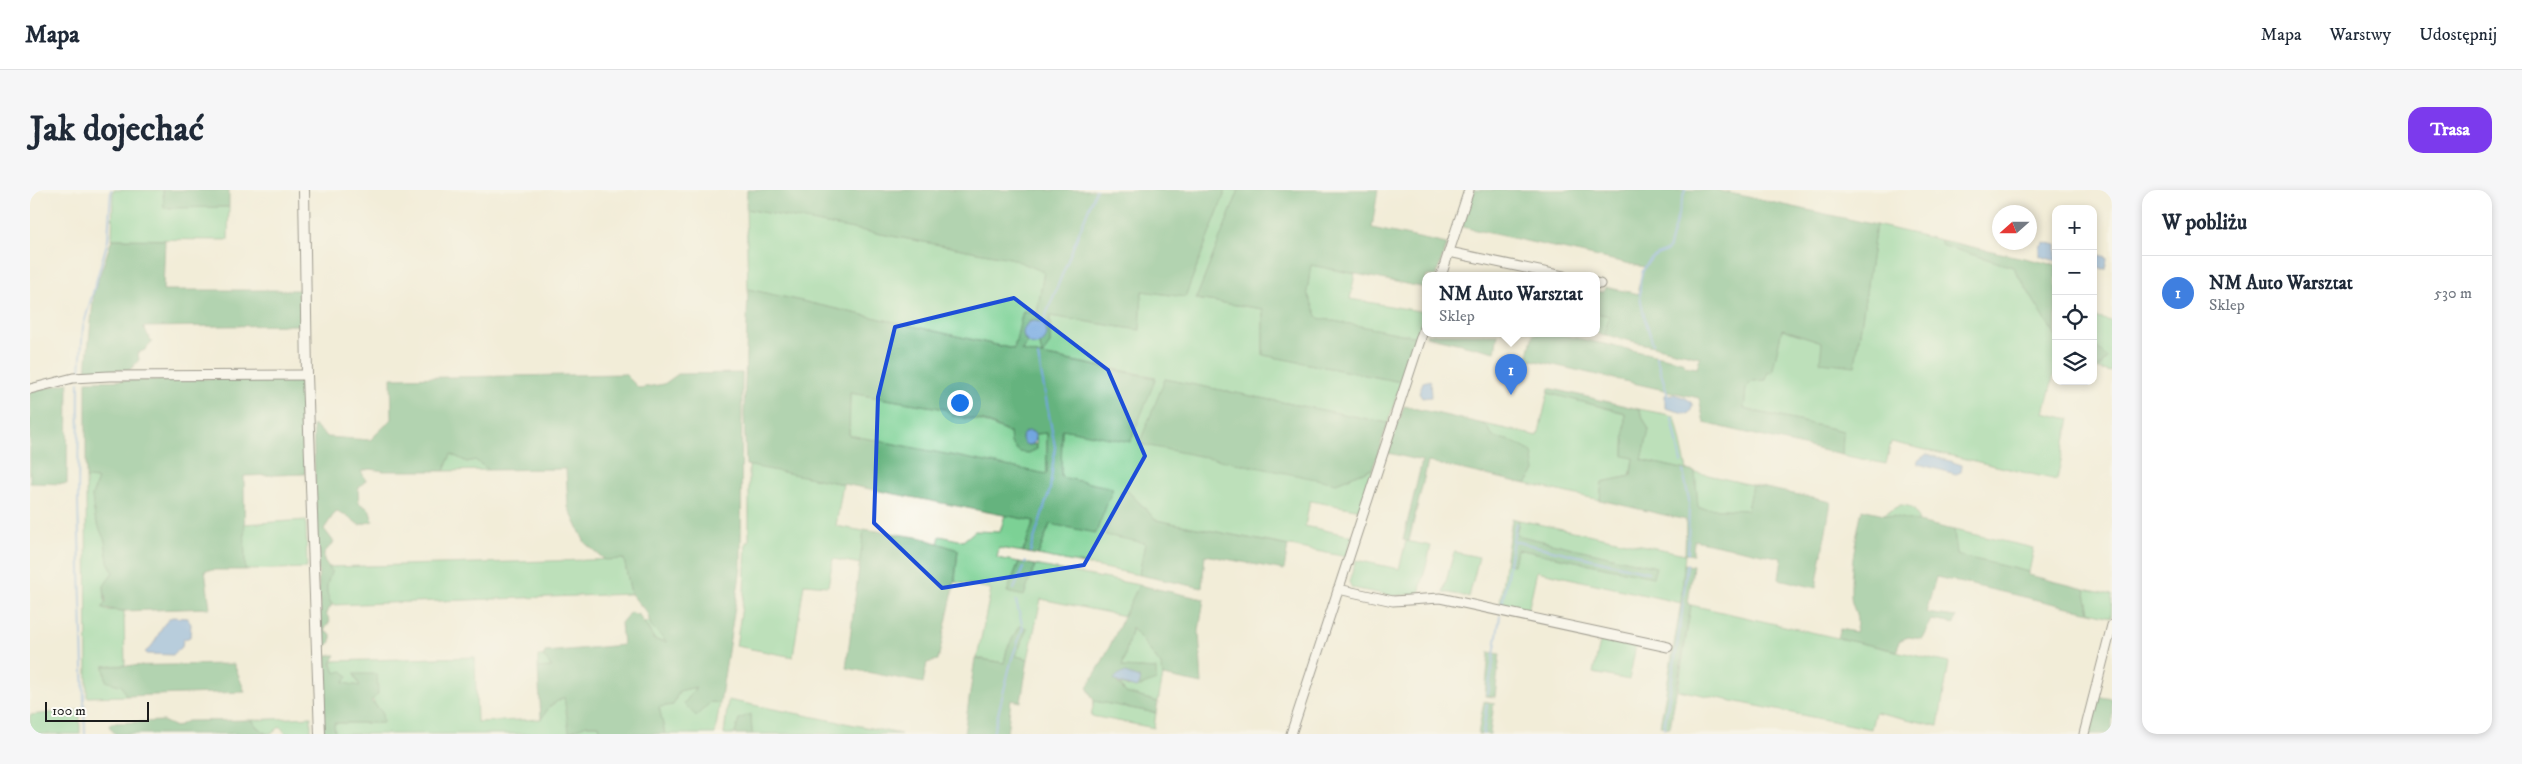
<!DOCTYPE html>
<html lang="pl">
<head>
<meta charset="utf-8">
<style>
	body { margin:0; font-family:"IM FELL DW Pica",serif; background:#f6f6f7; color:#1f2937 }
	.controls { position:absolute; right:15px; top:15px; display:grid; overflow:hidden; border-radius:10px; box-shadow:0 2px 8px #0003 }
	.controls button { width:45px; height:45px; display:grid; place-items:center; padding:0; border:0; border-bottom:1px solid #e0e1e3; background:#fff; color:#1f2937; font:25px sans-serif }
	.compass { position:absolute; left:1962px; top:15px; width:45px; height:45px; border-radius:50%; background:#fff; box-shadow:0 2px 8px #0003; rotate:249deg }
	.scale { position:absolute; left:15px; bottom:12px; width:104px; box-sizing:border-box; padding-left:5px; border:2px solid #1c1c1c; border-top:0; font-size:14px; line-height:18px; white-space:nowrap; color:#1c1c1c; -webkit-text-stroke:4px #fdfcf7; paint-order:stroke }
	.you { position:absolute; left:929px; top:212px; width:18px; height:18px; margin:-12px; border:4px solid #fff; border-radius:50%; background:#1a73e8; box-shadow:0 0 0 8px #1a73e833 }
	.badge { display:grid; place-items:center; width:32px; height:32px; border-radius:50%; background:#7c3aed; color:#fff; font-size:16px; font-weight:700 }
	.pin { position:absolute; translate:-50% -41px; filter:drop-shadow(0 1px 2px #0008) }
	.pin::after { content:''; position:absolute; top:26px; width:18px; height:15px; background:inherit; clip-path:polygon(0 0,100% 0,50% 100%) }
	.popup { position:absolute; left:1392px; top:82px; width:178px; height:65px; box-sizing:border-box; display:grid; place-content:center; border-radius:10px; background:#fff; filter:drop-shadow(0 1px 4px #0005); font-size:16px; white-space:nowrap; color:#747a83 }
	.popup b { font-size:19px; color:#1f2937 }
	.popup::after { content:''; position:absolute; left:50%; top:100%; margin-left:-10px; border:10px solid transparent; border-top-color:#fff }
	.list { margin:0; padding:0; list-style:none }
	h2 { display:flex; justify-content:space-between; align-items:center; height:65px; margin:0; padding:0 20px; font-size:21px }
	h2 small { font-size:16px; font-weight:400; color:#747a83 }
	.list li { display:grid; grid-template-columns:32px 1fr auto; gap:15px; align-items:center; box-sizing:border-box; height:75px; padding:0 20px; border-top:1px solid #e0e1e3 }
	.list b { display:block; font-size:19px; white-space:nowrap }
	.list p { margin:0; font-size:16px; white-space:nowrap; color:#747a83 }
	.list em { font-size:16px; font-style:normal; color:#747a83 }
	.icon { flex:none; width:28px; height:28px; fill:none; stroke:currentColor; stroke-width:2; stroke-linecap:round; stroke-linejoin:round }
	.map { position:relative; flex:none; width:2082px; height:544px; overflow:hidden; border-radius:15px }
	header { display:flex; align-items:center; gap:30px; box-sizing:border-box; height:70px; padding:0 25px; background:#fff; border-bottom:1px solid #e0e1e3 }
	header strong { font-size:24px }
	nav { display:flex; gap:28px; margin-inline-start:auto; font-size:18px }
	.intro { display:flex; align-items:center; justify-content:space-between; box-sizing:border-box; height:120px; padding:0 30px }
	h1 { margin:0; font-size:35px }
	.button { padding:12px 22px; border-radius:15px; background:#7c3aed; color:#fff; font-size:18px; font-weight:700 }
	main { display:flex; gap:30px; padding:0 30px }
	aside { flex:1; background:#fff; border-radius:15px; box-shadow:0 2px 8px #0003 }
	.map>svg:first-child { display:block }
	.green { fill:#7cd195; stroke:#4c7658 }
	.forest { fill:#65b37e; stroke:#40684d; fill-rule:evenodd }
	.water { fill:#72a6df; stroke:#47617e }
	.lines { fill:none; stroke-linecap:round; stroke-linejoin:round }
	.stream { stroke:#72a6df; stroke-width:2 }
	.minor-casing { stroke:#3c3b38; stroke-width:11 }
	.tertiary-casing { stroke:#3c3b38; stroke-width:12 }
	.minor { stroke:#fff; stroke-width:9 }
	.tertiary { stroke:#fff; stroke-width:10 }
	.marked { fill:none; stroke:#1d4ed8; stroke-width:4; stroke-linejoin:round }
</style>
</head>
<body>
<header>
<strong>Mapa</strong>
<nav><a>Mapa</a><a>Warstwy</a><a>Udostępnij</a></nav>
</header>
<div class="intro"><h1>Jak dojechać</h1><a class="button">Trasa</a></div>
<main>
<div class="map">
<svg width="2082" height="544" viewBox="0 0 2082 544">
	<rect width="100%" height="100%" fill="#fdfcf7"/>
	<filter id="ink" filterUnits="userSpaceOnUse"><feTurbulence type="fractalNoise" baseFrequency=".02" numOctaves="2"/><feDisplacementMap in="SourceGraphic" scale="10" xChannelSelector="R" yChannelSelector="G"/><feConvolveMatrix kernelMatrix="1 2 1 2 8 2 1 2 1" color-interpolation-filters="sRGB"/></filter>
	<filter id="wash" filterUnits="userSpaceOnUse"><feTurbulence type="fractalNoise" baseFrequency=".0096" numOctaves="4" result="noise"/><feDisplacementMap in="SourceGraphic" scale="20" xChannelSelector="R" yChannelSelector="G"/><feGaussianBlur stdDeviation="1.12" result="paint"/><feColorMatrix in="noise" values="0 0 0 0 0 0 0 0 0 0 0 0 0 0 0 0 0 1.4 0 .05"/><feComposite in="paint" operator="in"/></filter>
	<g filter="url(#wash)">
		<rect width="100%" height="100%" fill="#f2edd8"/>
		<path class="green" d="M83,0H133L134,18L199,17L198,50L82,49Z
			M1196,0H1209L1166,109L1233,119V165L1371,192L1358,233L1135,189L1306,293L1343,278L1331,320L1280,311L1275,336L1322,346L1317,367L1126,330L1098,301L1115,353L1109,385L1008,365L1020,334L1082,298L1031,288L1032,239L1126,187L991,161L997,153L1010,155L1012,164L1021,139L1020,126L1110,140L1112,101L1155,107Z
			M716,19L980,68L1014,81L1007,124L993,121L984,159L718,99Z
			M1846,35L1911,50L1912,55L1983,77L2026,147V176L2014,223L2040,229L2027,290L1861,252L1856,274L1812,265L1813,241L1714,219L1716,197L1723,191L1736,190L1738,182H1742L1752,139L1792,152L1825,176Z
			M1281,75L1325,84L1320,109L1395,122L1387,147L1288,128L1277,102Z
			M1566,123L1579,126L1575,145L1566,143Z
			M2063,127L2082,131V182L2068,179L2077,168L2063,153Z
			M820,203L916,219C927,231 943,227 957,233C974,240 990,249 1007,259L1006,244L1017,243V285L819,245Z
			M1518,203L1595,223L1594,265L1603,268L1600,286L1572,292L1570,310L1496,294L1505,281L1481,251L1464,247L1454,234L1508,246Z
			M1609,219L1645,226L1657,280L1612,270L1619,240Z
			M421,264L437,272L445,270L459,280L414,281Z
			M719,275L813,294L806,336L834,341L831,374L803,369L798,396L774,394L763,467L706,456L714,403L716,352H719Z
			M1665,282L1722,295L1717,320L1668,318Z
			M56,288L68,289L62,306L65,328L75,351L78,371L83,382L74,396L75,420L94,421L95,475L74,476L76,490L93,496L96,506L57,507Z
			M1870,315C1883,315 1886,320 1889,332L1854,324Z
			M975,325L1004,331L993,362L969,358L967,368L989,372L977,402L994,405L1005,375L1109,395L1094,426L1011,409L998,469L986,466L997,438L989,436L977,459L974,473L947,468L961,399L925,392L928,360L908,354L910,346L933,351L945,341L970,342Z
			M276,330L277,378L215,380L214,334Z
			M1489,330L1655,364L1651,413L1507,381L1498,421L1470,414L1475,373L1484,375L1487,359L1623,387L1626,377L1486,345Z
			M1924,340L2004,358L1999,382L1926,365Z
			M1376,351L1401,356L1389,404L1362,406L1322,398L1319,392L1326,370L1369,379Z
			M1424,362L1449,367L1439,407L1413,402Z
			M594,369L601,404L302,415C295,402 295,395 302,382L299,377Z
			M2055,399L2082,405L2081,427L2060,422Z
			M1661,415L1919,473L1908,536L1845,522L1841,539L1648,500Z
			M614,432H620L638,452L625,450Z
			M1102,437L1131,475L1133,486L1128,512L1096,503L1089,493L1098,497L1126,479L1092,477Z
			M1571,448L1606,456L1599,490L1563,483Z
			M508,466H513L522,477L508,478Z
			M445,467L447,532L511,529L520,516L534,507L557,535H569L571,544H305L304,533H352C351,517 333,498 324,484L330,496L312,493L317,487L305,484L302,471Z
			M666,497L681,512L690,513L685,544H635L629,517L643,515L649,501Z
			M698,510L871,544H722L721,525L709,529L705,544H694Z
			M1064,511L1126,523L1124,538L1061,526Z
			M50,520V544H0V525Z
			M281,527V544H256L250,536L244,542L237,544L227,537L222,530Z"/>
		<path class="forest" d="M133,0H199V17L134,18Z
			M717,0H1196L1155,107L1112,101L1110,140L1020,126V154L1012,165L1126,188L1100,252L1032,239L1031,287L1083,298L1066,343L1020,334L1008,365L993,362L1004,331L716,275L714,224L718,99L984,159L993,121L1007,123L1014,82L980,68L716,19ZM1000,131L1007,132L1016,139L1010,155L1012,165L991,161L997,153L994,148L996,136ZM820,203L915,219L922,226L954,231L980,243L981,253L989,262L999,263L1007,259L1006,254L999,255L1001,241L1006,244L1017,243V284L819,245Z
			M1209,0H1348L1342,38L1417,54L1406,86H1396V98L1281,75L1277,102L1288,128L1387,147L1371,192L1233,165V119L1166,109Z
			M1444,0H1686L1846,35L1825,176L1790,172L1792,152L1752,139L1742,183L1738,182L1736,190L1723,191L1716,198L1714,219L1813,241L1812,265L1674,233L1669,208L1497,169L1503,144H1529L1652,171L1655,176L1667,178L1670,167L1575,145L1579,126L1566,123V101L1573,102L1575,97L1609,104L1608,99L1614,77L1432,37Z
			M82,49L135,50L133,100H271L272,135L113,137L122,152L115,160L108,163L109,170L100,180L56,181L64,102Z
			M1911,50L2026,75V147L1983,77L1911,55Z
			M1397,144H1468L1465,162L1396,146Z
			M2063,153L2077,168L2068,179L2063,178Z
			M712,183L711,378L690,513L681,512L666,526L654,514L666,497L649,501L643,515L629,517L635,544H571L569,535H557L539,542L534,507L520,516L511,529L508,478L522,477L513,466L515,462L593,455L591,433L600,422L609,425L625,450L637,452L621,436L617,423L601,404L594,369L575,370L555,353L538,317L536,279L459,280L445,270L437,272L421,264L414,281H354L340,279L331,281L336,290L328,299L329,313L339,319L343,331L329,335L316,325L306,321L294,339L304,352L294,363V370L302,382C295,395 295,402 302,415L296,423L300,431L294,441L301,444V452L291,460L283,235L298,247L340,250L362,229L361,188L595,184L609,198L634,194L648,184Z
			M273,187L275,284L214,286L215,380H175L180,418L94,421L72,418L76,411L74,396L83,382L78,371L75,351L65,328L62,306L68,289L56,288V191Z
			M1135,189L1358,233L1343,278L1306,293L1109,254Z
			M38,193L37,294L0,293V201Z
			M1519,198L1609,219L1619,240L1612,270L1665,282L1668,318L1717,320L1722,295L1801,312L1786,398L1749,389L1752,368L1664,350L1663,365L1655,364L1656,330L1570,310L1572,292L1601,286L1603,268L1594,266L1595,223L1518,203Z
			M1374,216L1454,234L1464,247L1481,251L1502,262L1505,281L1496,294L1398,272L1379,351L1373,350L1392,271L1358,263Z
			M1092,300L1098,301L1126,330L1258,356L1254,380L1175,365L1172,398L1109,385L1115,353L1075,345Z
			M1832,319L1924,340L1926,365L1999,382V385L2055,399L2060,422L1906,387L1896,423L1926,427L1924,434L1902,430L1892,449L1878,447L1869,451L1867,461L1807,448L1810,439L1825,442C1831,422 1821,421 1821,405C1820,376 1826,348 1832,319Z
			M1482,328L1489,330L1486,345L1626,377L1623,387L1487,359L1484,375L1475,373Z
			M834,339L893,348L928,360L924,396L908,470L897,473L893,493L816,478Z
			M989,372L1005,375L994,406L977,402Z
			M1654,374L1663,376L1658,414L1661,415L1640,538L1630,536L1651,413Z
			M1109,395L1174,409L1169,441L1172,494L1133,486L1131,475L1102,437L1092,477L1126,479V490L1106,498L1110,493L1109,488L1085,490L1096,503L1128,512L1126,523L1064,511L1057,497L1071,474Z
			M989,436L997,438L986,466L998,469L991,512L981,510L977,544H934L945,468L974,473L977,459Z
			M1459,462L1470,464L1465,507L1455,506Z
			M297,465H306L301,473L305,483L313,481L318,487L313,493L330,496L324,484H347L348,504L341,511L352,522L353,533H304L305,544H293L290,471Z
			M204,474L215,502L96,506L92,496L76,491L74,476Z
			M2067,506L2082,509V544H2058Z
			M1454,511L1464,513L1460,544H1448Z
			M721,524L722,544H705L709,529Z
			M222,530L227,537L237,544H85L79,536L81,533L133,531L146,537L157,531Z"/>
		<path class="water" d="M2014,52L2026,55V71L2010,66V56Z
			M2063,63L2077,67L2076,79L2063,78Z
			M993 143a12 12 0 1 1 24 0a12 12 0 1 1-24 0Z
			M1400,190L1401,207L1392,208L1389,203L1393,192Z
			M1643,204C1654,207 1670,211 1658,224L1635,218V205Z
			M992 248a7 7 0 1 1 14 0a7 7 0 1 1-14 0Z
			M1897,264L1932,275L1931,282L1926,284L1888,274L1887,271Z
			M142,427L157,428L161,434L160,447L153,450L152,457L143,465L117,464L115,462C129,453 128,435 142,427Z
			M1095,483L1109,488L1110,494L1106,498L1089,493L1084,489L1089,484Z"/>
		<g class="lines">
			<path class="stream" d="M1012,135L1066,0
				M1623,154C1616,131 1599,91 1620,70C1624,66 1632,63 1638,60L1655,0
				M1626,166L1638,206
				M50,182L53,137L78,50L81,0
				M49,193L48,313L55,544
				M1642,228L1651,272
				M1653,281L1659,310L1658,364
				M1483,351L1618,382
				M1000,362L1020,299L1025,257L1008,166
				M995,373L996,372
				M984,399L993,378
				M1472,415L1486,333
				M1458,504L1470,426
				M1634,538L1651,431L1657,374
				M963,544L982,468L993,438L986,411
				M1453,544L1457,514"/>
		</g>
	</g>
	<g filter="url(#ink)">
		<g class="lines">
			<defs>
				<path id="minor" d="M1419,62L1533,86
					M1411,86L1439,0
					M1566,93L1570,94
					M0,199L43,188L79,186L277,185
					M1308,399L1363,411L1410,408L1638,457
					M1261,544L1396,132
					M2054,544L2082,435"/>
				<path id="tertiary" d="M274,0L277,185L290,544"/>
			</defs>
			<use href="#minor" class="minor-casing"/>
			<use href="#tertiary" class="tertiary-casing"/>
			<use href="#minor" class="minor"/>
			<use href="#tertiary" class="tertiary"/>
		</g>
	</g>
	<path d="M0 0H2082V544H0ZM984,108L1078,180L1115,266L1054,375L912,398L844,333L848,207L865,137Z" fill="#f2edd8" fill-opacity=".55" fill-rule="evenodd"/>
	<path class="marked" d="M984,108L1078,180L1115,266L1054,375L912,398L844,333L848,207L865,137Z"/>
</svg>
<div class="controls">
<button>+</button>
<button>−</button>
<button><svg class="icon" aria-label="locate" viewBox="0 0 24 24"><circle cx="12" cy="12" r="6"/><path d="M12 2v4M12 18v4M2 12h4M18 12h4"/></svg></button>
<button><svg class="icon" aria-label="layers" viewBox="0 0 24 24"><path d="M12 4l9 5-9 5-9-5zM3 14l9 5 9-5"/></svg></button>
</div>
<svg class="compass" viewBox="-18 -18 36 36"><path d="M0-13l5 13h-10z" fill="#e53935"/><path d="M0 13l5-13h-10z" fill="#747a83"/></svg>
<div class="scale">100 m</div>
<div class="you"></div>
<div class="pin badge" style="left:1481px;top:205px;background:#3f7fe0">1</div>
<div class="popup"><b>NM Auto Warsztat</b>Sklep</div>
</div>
<aside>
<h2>W pobliżu<small></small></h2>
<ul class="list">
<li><span class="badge" style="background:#3f7fe0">1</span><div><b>NM Auto Warsztat</b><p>Sklep</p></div><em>530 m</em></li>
</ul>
</aside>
</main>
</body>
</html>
